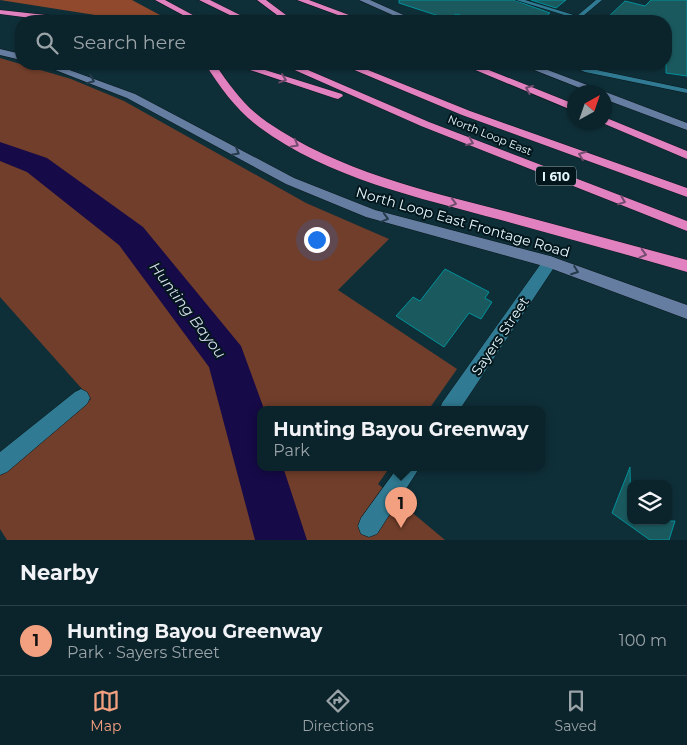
<!DOCTYPE html>
<html lang="en">
<head>
<meta charset="utf-8">
<style>
	body { margin:0; font-family:Montserrat,sans-serif; background:#192f36; color:#f1f3f6 }
	.controls { position:absolute; right:15px; bottom:15px; display:grid; overflow:hidden; border-radius:10px; box-shadow:0 1px 4px #0004 }
	.controls button { width:45px; height:45px; display:grid; place-items:center; padding:0; border:0; border-bottom:1px solid #2b4047; background:#0b232a; color:#f1f3f6; font:25px sans-serif }
	.compass { position:absolute; left:567px; top:85px; width:45px; height:45px; border-radius:50%; background:#0b232a; box-shadow:0 1px 4px #0004; rotate:40deg }
	.you { position:absolute; left:316px; top:239px; width:18px; height:18px; margin:-12px; border:4px solid #fff; border-radius:50%; background:#1a73e8; box-shadow:0 0 0 8px #1a73e833 }
	.badge { display:grid; place-items:center; width:32px; height:32px; border-radius:50%; background:#f2a080; color:#111; font-size:16px; font-weight:700 }
	.pin { position:absolute; translate:-50% -41px; filter:drop-shadow(0 1px 2px #0008) }
	.pin::after { content:''; position:absolute; top:26px; width:18px; height:15px; background:inherit; clip-path:polygon(0 0,100% 0,50% 100%) }
	.popup { position:absolute; left:257px; top:406px; width:288px; height:65px; box-sizing:border-box; display:grid; place-content:center; border-radius:10px; background:#0b232a; filter:drop-shadow(0 1px 4px #0005); font-size:16px; white-space:nowrap; color:#9aa4a8 }
	.popup b { font-size:19px; color:#f1f3f6 }
	.popup::after { content:''; position:absolute; left:50%; top:100%; margin-left:-10px; border:10px solid transparent; border-top-color:#0b232a }
	.list { margin:0; padding:0; list-style:none }
	h2 { display:flex; justify-content:space-between; align-items:center; height:65px; margin:0; padding:0 20px; font-size:21px }
	h2 small { font-size:16px; font-weight:400; color:#9aa4a8 }
	.list li { display:grid; grid-template-columns:32px 1fr auto; gap:15px; align-items:center; box-sizing:border-box; height:70px; padding:0 20px; border-top:1px solid #2b4047 }
	.list b { display:block; font-size:19px; white-space:nowrap }
	.list p { margin:0; font-size:16px; white-space:nowrap; color:#9aa4a8 }
	.list em { font-size:16px; font-style:normal; color:#9aa4a8 }
	.icon { flex:none; width:28px; height:28px; fill:none; stroke:currentColor; stroke-width:2; stroke-linecap:round; stroke-linejoin:round }
	.map { position:relative; flex:none; width:687px; height:540px; overflow:hidden }
	.search { position:absolute; background:#0b232a; box-shadow:0 1px 4px #0004; left:15px; right:15px; top:15px; height:55px; display:flex; align-items:center; gap:12px; box-sizing:border-box; padding:0 18px; border-radius:20px; color:#9aa4a8; font-size:19px }
	.sheet { height:135px; background:#0b232a }
	nav { display:flex; justify-content:space-around; align-items:center; box-sizing:border-box; height:70px; border-top:1px solid #2b4047; background:#0b232a; font-size:14px; color:#9aa4a8 }
	nav a { display:grid; justify-items:center; gap:2px }
	nav .on { color:#f2a080 }
	.map>svg:first-child { display:block }
	.green { fill:#713e2b }
	.forest { fill:#90492c }
	.lines { fill:none; stroke-linecap:round; stroke-linejoin:round }
	.river { fill:#160a48; fill-rule:evenodd }
	.building { fill:#1a5a5f; stroke:#00919a }
	.lane-casing { stroke:#081519; stroke-width:1 }
	.street-casing { stroke:#081519; stroke-width:1 }
	.secondary-casing { stroke:#081519; stroke-width:1 }
	.highway-casing { stroke:#081519; stroke-width:1 }
	.lane { fill:#307b93; fill-rule:evenodd }
	.street { fill:#307b93; fill-rule:evenodd }
	.secondary { fill:#657da0; fill-rule:evenodd }
	.highway { fill:#e181bf; fill-rule:evenodd }
	.oneway { stroke:#724c6e }
	.oneway2 { stroke:#253a4a }
	.labels { text-anchor:middle; dominant-baseline:central; stroke-width:4; stroke-linejoin:round; paint-order:stroke }
	.far-street-label { font-size:11px; fill:#e5f7fd; stroke:#02161c }
	.shield { fill:#02161c; stroke:#a1b4ba; stroke-width:1 }
	.shield-label { font-size:12px; font-weight:bold; fill:#e5f7fd }
	.street-label { font-size:14px; fill:#e5f7fd; stroke:#02161c }
	.water-label { font-size:15px; font-style:italic; fill:#dadbef; stroke:#02161c }
</style>
</head>
<body>
<div class="map">
<svg width="687" height="540" viewBox="0 0 687 540">
	<rect width="100%" height="100%" fill="#0f2f38"/>
	<path class="green" d="M0,58L71,79L124,101L306,203L389,239L338,290L457,369L429,409H261V467H390L378,484L445,540H7L0,529V475L91,399L0,297Z"/>
	<path class="forest" d="M0,0H132L171,21H133Z"/>
	<g class="lines">
		<path class="river" d="M0,142L47,158L143,227L241,346L264,409H261V467H283L307,540H255L209,367L119,245L27,172L0,161Z"/>
	</g>
	<path class="building" d="M399,0H514L550,13L540,21H479L456,14L448,19L399,3Z
		M531,0H566L556,8Z
		M651,0H687V76L666,73V21H604L625,1L645,6Z
		M445,269L489,292L485,298L492,302L481,319L469,313L444,347L396,316L413,297L420,301Z
		M630,467L631,521H675L669,540H650L612,513Z"/>
	<g class="lines">
		<defs>
			<path id="lane" d="M516,0H525L577,16L596,0H602L577,21H571L574,18Z
				M566,64H574L587,68L687,89V93L585,72Z"/>
			<path id="street" d="M550,256L555,258L557,262L555,266L460,409H440L442,403L545,258Z
				M81,389L87,392L90,398L87,404L7,472L0,475V452L75,392Z
				M398,467H420L377,534L369,537L361,534L358,526L361,518Z"/>
			<path id="secondary" d="M359,0H370L417,21H406Z
				M0,49L21,54V60L0,55Z
				M40,64H53L135,94L294,178L375,210L550,256L687,305V319L547,267L366,217L286,184L127,98Z
				M519,64H532L687,123V130L604,99V92H590Z"/>
			<path id="highway" d="M155,0H165L204,21H194Z
				M199,0H210L252,21H242Z
				M257,0H266L294,21H285Z
				M297,0H309L365,21H354Z
				M0,10L73,18L77,21H54L0,14Z
				M205,64H215C230,86 245,107 267,122C338,171 426,191 508,212C568,228 627,244 687,260V272C625,254 563,237 501,220C419,198 328,178 259,127C235,109 221,88 205,64Z
				M232,64H246L342,94L343,96L338,99L334,98Z
				M281,64H294L429,122L687,221V231L421,126Z
				M340,64H353L470,111L687,188V197L462,115Z
				M461,64H474L574,104V111Z
				M604,117L687,151V159L600,122H604Z"/>
		</defs>
		<use href="#lane" class="lane-casing"/>
		<use href="#street" class="street-casing"/>
		<use href="#secondary" class="secondary-casing"/>
		<use href="#highway" class="highway-casing"/>
		<use href="#lane" class="lane"/>
		<use href="#street" class="street"/>
		<use href="#secondary" class="secondary"/>
		<use href="#highway" class="highway"/>
	</g>
	<defs><path id="oneway-chevron" d="M-2-3.5L2.5 0L-2 3.5" fill="none" stroke-width="1.6" stroke-linecap="round" stroke-linejoin="round" transform="scale(1.25)"/></defs>
	<g class="oneway">
		<use href="#oneway-chevron" transform="translate(283 79) rotate(18)"/>
		<use href="#oneway-chevron" transform="translate(529 89) rotate(-158)"/>
		<use href="#oneway-chevron" transform="translate(470 142) rotate(22)"/>
		<use href="#oneway-chevron" transform="translate(295 144) rotate(29)"/>
		<use href="#oneway-chevron" transform="translate(582 155) rotate(-160)"/>
		<use href="#oneway-chevron" transform="translate(622 201) rotate(21)"/>
		<use href="#oneway-chevron" transform="translate(453 203) rotate(15)"/>
		<use href="#oneway-chevron" transform="translate(643 254) rotate(15)"/>
	</g>
	<g class="oneway2">
		<use href="#oneway-chevron" transform="translate(91 80) rotate(22)"/>
		<use href="#oneway-chevron" transform="translate(236 152) rotate(28)"/>
		<use href="#oneway-chevron" transform="translate(385 218) rotate(15)"/>
		<use href="#oneway-chevron" transform="translate(575 271) rotate(20)"/>
	</g>
	<g class="labels">
		<g class="far-street-label">
			<text transform="translate(490 135) rotate(22)">North Loop East</text>
		</g>
		<rect class="shield" x="536" y="166.5" width="40" height="19" rx="4"/>
		<g class="shield-label">
			<text x="556" y="176">I 610</text>
		</g>
		<g class="street-label">
			<text transform="translate(463 222) rotate(16)">North Loop East Frontage Road</text>
			<text transform="translate(500 336) rotate(-56)">Sayers Street</text>
		</g>
		<g class="water-label">
			<text transform="translate(188 310) rotate(53)">Hunting Bayou</text>
		</g>
	</g>
</svg>
<div class="controls">
<button><svg class="icon" aria-label="layers" viewBox="0 0 24 24"><path d="M12 4l9 5-9 5-9-5zM3 14l9 5 9-5"/></svg></button>
</div>
<svg class="compass" viewBox="-18 -18 36 36"><path d="M0-13l5 13h-10z" fill="#e53935"/><path d="M0 13l5-13h-10z" fill="#9aa4a8"/></svg>
<div class="you"></div>
<div class="pin badge" style="left:401px;top:528px">1</div>
<div class="popup"><b>Hunting Bayou Greenway</b>Park</div>
<div class="search"><svg class="icon" aria-label="search" viewBox="0 0 24 24"><circle cx="10" cy="10" r="6"/><path d="M15 15l6 6"/></svg>Search here</div>
</div>
<section class="sheet">
<h2>Nearby<small></small></h2>
<ul class="list">
<li><span class="badge">1</span><div><b>Hunting Bayou Greenway</b><p>Park · Sayers Street</p></div><em>100 m</em></li>
</ul>
</section>
<nav>
<a class="on"><svg class="icon" aria-label="map" viewBox="0 0 24 24"><path d="M3 6l6-2 6 2 6-2v14l-6 2-6-2-6 2zM9 4v14M15 6v14"/></svg>Map</a>
<a><svg class="icon" aria-label="directions" viewBox="0 0 24 24"><path d="M12 3l9 9-9 9-9-9zM9 14v-3h6M13 9l2 2-2 2"/></svg>Directions</a>
<a><svg class="icon" aria-label="saved" viewBox="0 0 24 24"><path d="M7 4h10v16l-5-4-5 4z"/></svg>Saved</a>
</nav>
</body>
</html>
